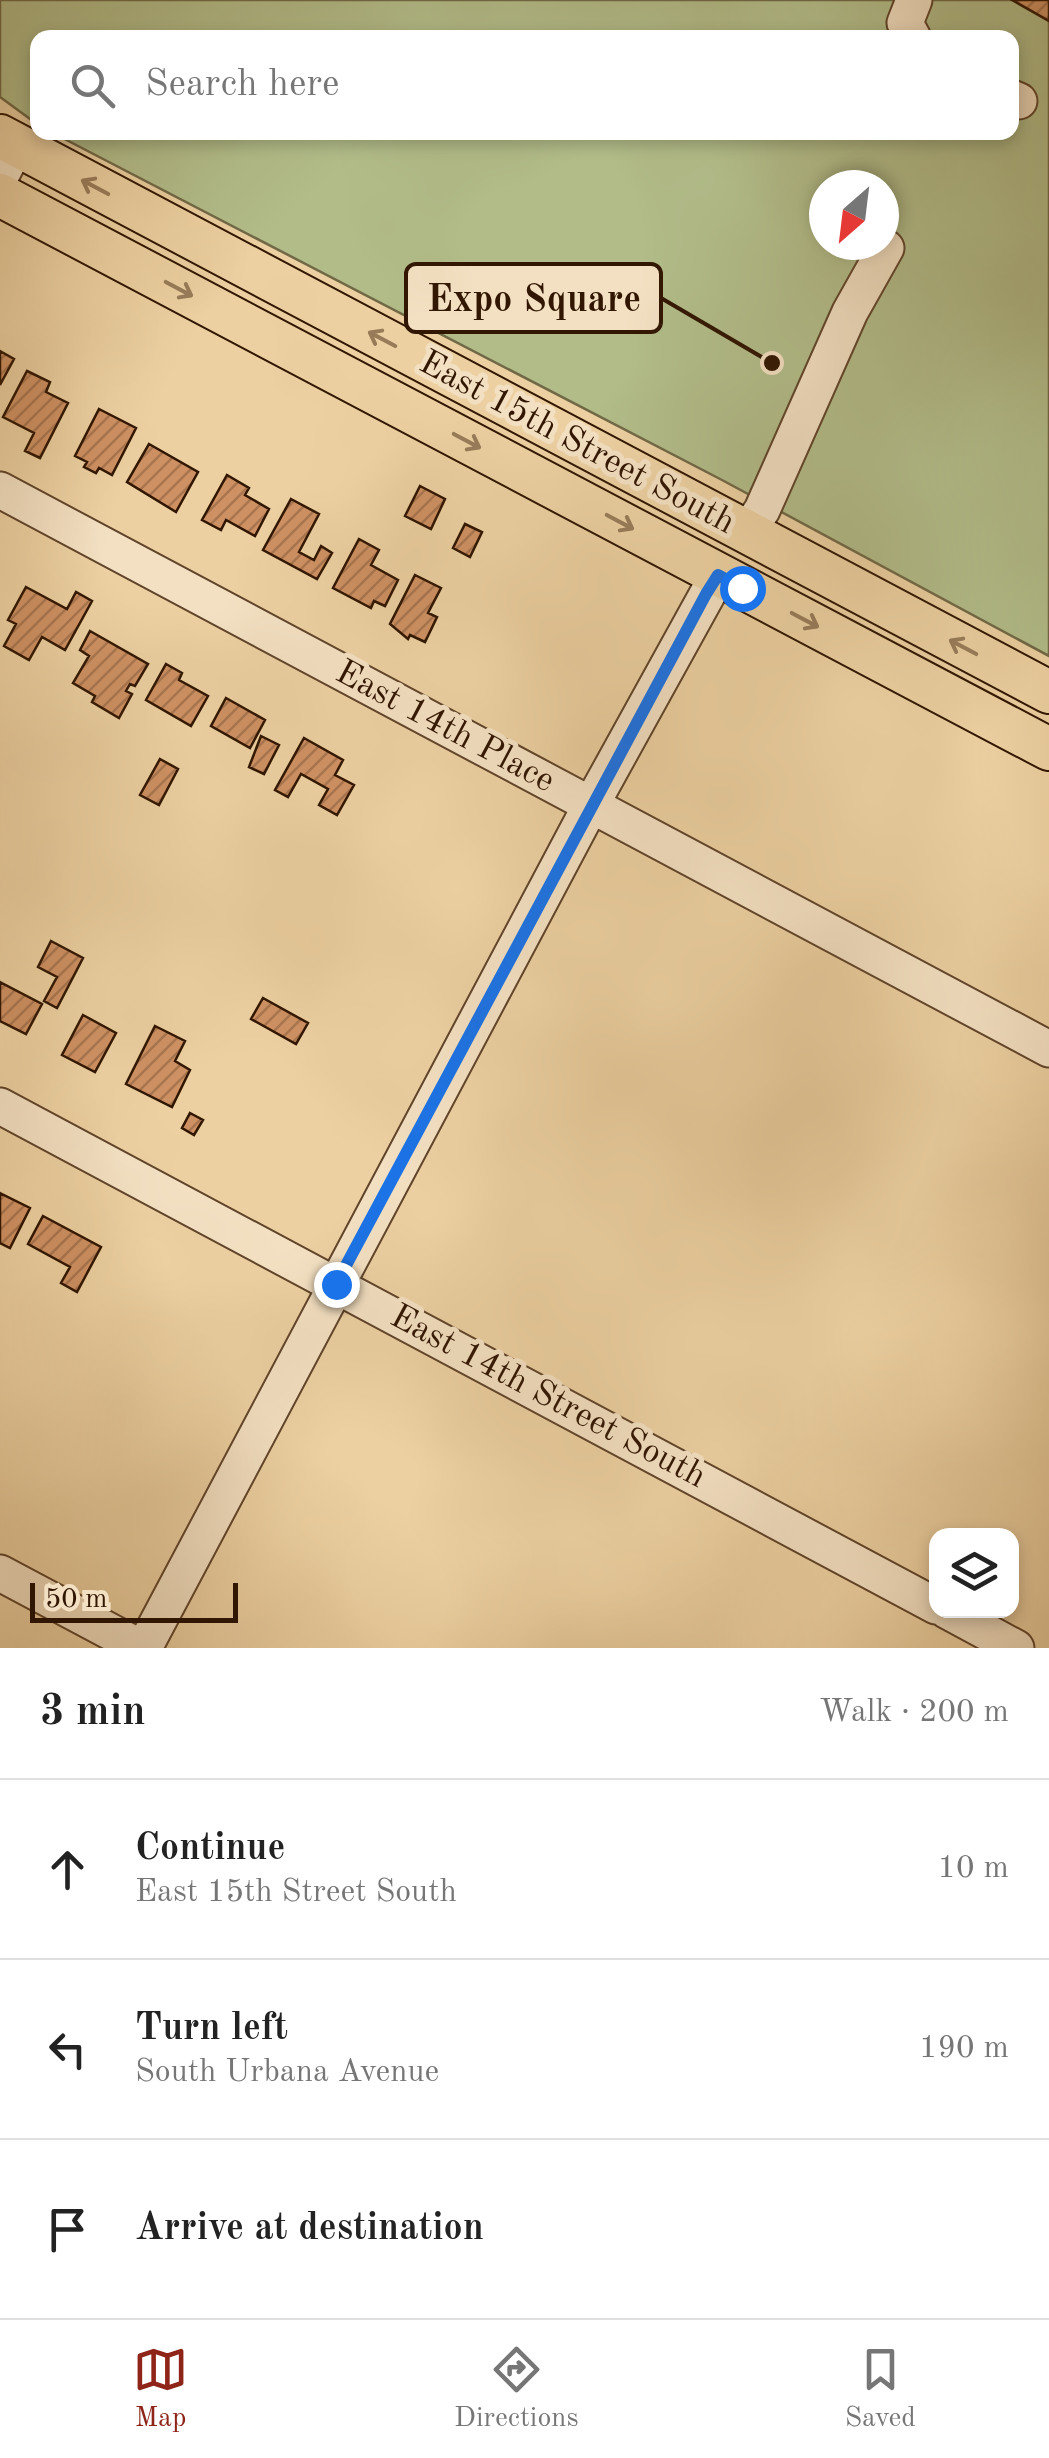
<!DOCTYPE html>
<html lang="en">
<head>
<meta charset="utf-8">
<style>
	body { margin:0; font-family:"Old Standard TT",serif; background:#f6f6f6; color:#222 }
	.controls { position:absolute; right:30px; bottom:30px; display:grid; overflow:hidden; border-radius:20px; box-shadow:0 5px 15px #0003 }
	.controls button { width:90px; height:90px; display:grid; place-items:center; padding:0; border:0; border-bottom:2px solid #e0e0e0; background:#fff; color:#222; font:50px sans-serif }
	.compass { position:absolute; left:809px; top:170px; width:90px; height:90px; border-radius:50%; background:#fff; box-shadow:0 5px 15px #0003; rotate:208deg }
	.scale { position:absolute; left:30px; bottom:25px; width:208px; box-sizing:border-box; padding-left:10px; border:5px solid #311602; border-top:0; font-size:28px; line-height:35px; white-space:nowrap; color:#311602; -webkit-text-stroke:8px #f3e0c2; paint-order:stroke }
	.stop { position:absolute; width:30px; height:30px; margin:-22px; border:8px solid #1a73e8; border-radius:50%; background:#fff }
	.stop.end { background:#1a73e8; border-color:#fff; box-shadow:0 2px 10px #0008 }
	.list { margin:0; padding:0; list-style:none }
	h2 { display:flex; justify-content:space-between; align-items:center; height:130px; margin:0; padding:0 40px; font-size:42px }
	h2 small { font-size:32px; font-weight:400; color:#767676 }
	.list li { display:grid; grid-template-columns:65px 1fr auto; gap:30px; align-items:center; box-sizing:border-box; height:180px; padding:0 40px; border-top:2px solid #e0e0e0 }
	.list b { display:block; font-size:38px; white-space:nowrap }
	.list p { margin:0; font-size:32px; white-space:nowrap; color:#767676 }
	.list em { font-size:32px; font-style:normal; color:#767676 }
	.icon { flex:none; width:55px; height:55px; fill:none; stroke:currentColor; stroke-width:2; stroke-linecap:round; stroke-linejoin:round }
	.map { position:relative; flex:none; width:1049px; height:1648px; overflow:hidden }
	.search { position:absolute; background:#fff; box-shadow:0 5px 15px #0003; left:30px; right:30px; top:30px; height:110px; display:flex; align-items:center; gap:25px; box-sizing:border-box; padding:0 35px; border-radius:20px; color:#767676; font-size:38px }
	.sheet { height:670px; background:#fff }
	nav { display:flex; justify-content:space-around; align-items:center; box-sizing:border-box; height:140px; border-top:2px solid #e0e0e0; background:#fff; font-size:28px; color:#767676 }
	nav a { display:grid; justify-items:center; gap:5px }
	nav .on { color:#8f2418 }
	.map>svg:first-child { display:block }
	.park { fill:#b1bc89; stroke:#716946; stroke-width:2.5; fill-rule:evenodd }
	.building { fill:url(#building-hatch); stroke:#311602; stroke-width:2.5 }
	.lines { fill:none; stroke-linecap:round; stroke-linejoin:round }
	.minor-casing { stroke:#60442a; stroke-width:39 }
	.major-casing { stroke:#311602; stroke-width:46 }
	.minor { stroke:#f3e0c2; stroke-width:35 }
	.major { stroke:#ecd0a1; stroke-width:42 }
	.oneway { stroke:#987c59 }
	.route { stroke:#1a73e8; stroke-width:12 }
	.labels { text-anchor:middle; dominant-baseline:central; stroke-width:10; stroke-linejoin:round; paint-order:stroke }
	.street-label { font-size:35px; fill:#311602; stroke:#f3e0c2 }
	.leader { fill:none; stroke:#311602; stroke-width:4 }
	.callout-dot { fill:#311602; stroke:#f3e0c2; stroke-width:4 }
	.callout { fill:#f3e0c2; stroke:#311602; stroke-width:4 }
	.callout-label { font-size:38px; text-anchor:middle; font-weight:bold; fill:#311602 }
</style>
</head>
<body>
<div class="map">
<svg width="1049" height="1648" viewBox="0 0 1049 1648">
	<defs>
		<pattern id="building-hatch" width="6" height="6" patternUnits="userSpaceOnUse" patternTransform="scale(2.5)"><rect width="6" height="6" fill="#ce9163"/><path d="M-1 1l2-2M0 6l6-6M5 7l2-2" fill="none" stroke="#a8754f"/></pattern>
	</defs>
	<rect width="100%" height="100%" fill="#ecd0a1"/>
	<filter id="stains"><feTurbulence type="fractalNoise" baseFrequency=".002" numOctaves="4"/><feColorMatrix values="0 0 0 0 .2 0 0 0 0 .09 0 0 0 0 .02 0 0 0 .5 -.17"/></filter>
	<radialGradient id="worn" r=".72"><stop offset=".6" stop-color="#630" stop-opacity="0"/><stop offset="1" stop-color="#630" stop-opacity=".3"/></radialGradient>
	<path class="park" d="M0,0H1049V656L722,480L53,133L1012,132V38H38L37,124L0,97ZM824,185H884V245H824Z"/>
	<path class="building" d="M1012,0H1049V21Z
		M0,351L14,359L0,385Z
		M27,371L50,382L46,392L68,403L40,458L25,451L34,433L3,417Z
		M99,409L136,428L112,475L99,468L96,473L84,467L87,462L75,456Z
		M149,444L198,472L176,512L127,482Z
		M227,475L249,488L245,495L269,509L255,536L226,520L221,530L202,520Z
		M420,486L445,499L431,529L405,516Z
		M291,499L319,514L299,552L314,560L321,546L332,553L317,579L263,550Z
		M465,524L482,532L470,557L453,548Z
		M359,539L379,550L371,565L398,580L385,606L374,601L371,608L333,588Z
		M415,575L441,588L428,613L437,617L425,642L410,635L408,639L390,624Z
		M26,587L67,609L76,592L92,601L65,650L42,637L29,660L4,646L16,624L8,620Z
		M90,631L148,664L135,686L130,684L126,691L132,694L119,718L92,702L95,696L73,683L89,656L80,650Z
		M166,664L182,673L179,680L208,696L191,726L146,700Z
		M226,698L265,720L250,748L211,726Z
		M261,736L279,745L264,774L249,767Z
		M304,738L343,760L335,775L354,785L337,815L319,805L328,789L301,774L288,797L275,790Z
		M160,759L178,769L159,805L140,795Z
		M51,941L83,958L57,1008L44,1001L57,977L38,967Z
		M0,982L42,1004L26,1034L0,1021Z
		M263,998L308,1023L296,1044L251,1019Z
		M83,1015L116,1033L95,1072L62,1055Z
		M155,1026L185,1041L175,1061L190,1070L172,1107L126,1084Z
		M190,1113L203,1120L194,1135L182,1128Z
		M0,1193L30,1208L10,1248L0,1243Z
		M43,1216L101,1247L77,1292L61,1283L70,1267L28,1244Z"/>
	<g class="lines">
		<defs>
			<path id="minor" d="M913,38L905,23L914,0
				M1012,98L1019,101
				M0,177L17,145
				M0,490L1049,1049
				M747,532L762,510L850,312L886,248
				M0,1106L936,1606
				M0,1573L141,1648
				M946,1610L1016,1648
				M144,1648L591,805L718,575"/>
			<path id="major" d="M0,136L1049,692
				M0,195L1049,749"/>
		</defs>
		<use href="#minor" class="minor-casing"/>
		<use href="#major" class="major-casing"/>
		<use href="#minor" class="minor"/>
		<use href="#major" class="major"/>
	</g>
	<defs><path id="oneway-shaft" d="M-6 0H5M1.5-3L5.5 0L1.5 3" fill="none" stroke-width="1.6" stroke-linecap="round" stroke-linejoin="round" transform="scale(2.5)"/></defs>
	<g class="oneway">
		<use href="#oneway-shaft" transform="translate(95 187) rotate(-152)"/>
		<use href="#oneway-shaft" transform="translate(179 289) rotate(28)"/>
		<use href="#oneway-shaft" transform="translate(382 339) rotate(-152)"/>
		<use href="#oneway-shaft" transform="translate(467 441) rotate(28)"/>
		<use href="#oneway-shaft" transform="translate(620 522) rotate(28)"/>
		<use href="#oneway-shaft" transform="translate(805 620) rotate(28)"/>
		<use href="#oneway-shaft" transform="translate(963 647) rotate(-152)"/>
	</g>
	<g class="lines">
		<path class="route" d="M336,1284L706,594L718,575L742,588"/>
	</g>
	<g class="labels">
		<g class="street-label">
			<text transform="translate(577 443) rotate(28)">East 15th Street South</text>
			<text transform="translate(445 727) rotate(28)">East 14th Place</text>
			<text transform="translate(548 1397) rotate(28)">East 14th Street South</text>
		</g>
	</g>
	<path class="leader" d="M772 363L661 298"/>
	<circle class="callout-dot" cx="772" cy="363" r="10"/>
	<rect class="callout" x="406" y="264" width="255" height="68" rx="10"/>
	<g class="callout-label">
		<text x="534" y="311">Expo Square</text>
	</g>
	<rect width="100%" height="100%" filter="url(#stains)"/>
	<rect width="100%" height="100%" fill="url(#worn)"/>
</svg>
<div class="controls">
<button><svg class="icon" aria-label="layers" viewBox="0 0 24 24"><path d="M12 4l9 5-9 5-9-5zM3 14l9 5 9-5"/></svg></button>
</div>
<svg class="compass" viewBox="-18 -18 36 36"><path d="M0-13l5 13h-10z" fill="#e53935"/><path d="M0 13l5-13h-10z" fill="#767676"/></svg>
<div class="scale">50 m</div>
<div class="stop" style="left:742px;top:588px"></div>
<div class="stop end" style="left:336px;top:1284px"></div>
<div class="search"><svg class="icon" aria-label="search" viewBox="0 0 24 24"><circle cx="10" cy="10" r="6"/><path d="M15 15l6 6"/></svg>Search here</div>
</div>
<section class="sheet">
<h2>3 min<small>Walk · 200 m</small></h2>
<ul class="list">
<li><svg class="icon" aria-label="ahead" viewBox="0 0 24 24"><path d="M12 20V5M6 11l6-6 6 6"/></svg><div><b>Continue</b><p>East 15th Street South</p></div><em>10 m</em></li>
<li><svg class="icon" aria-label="left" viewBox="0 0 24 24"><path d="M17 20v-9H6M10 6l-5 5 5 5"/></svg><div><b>Turn left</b><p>South Urbana Avenue</p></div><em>190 m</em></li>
<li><svg class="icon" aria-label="arrive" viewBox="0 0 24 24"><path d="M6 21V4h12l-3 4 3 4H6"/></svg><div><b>Arrive at destination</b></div></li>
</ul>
</section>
<nav>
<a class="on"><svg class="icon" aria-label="map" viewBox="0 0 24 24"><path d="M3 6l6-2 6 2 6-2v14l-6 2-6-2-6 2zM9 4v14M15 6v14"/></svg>Map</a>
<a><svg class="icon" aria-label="directions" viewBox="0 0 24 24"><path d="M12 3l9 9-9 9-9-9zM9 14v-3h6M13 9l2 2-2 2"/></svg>Directions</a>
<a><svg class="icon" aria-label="saved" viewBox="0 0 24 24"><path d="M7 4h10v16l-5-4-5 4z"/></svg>Saved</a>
</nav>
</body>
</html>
